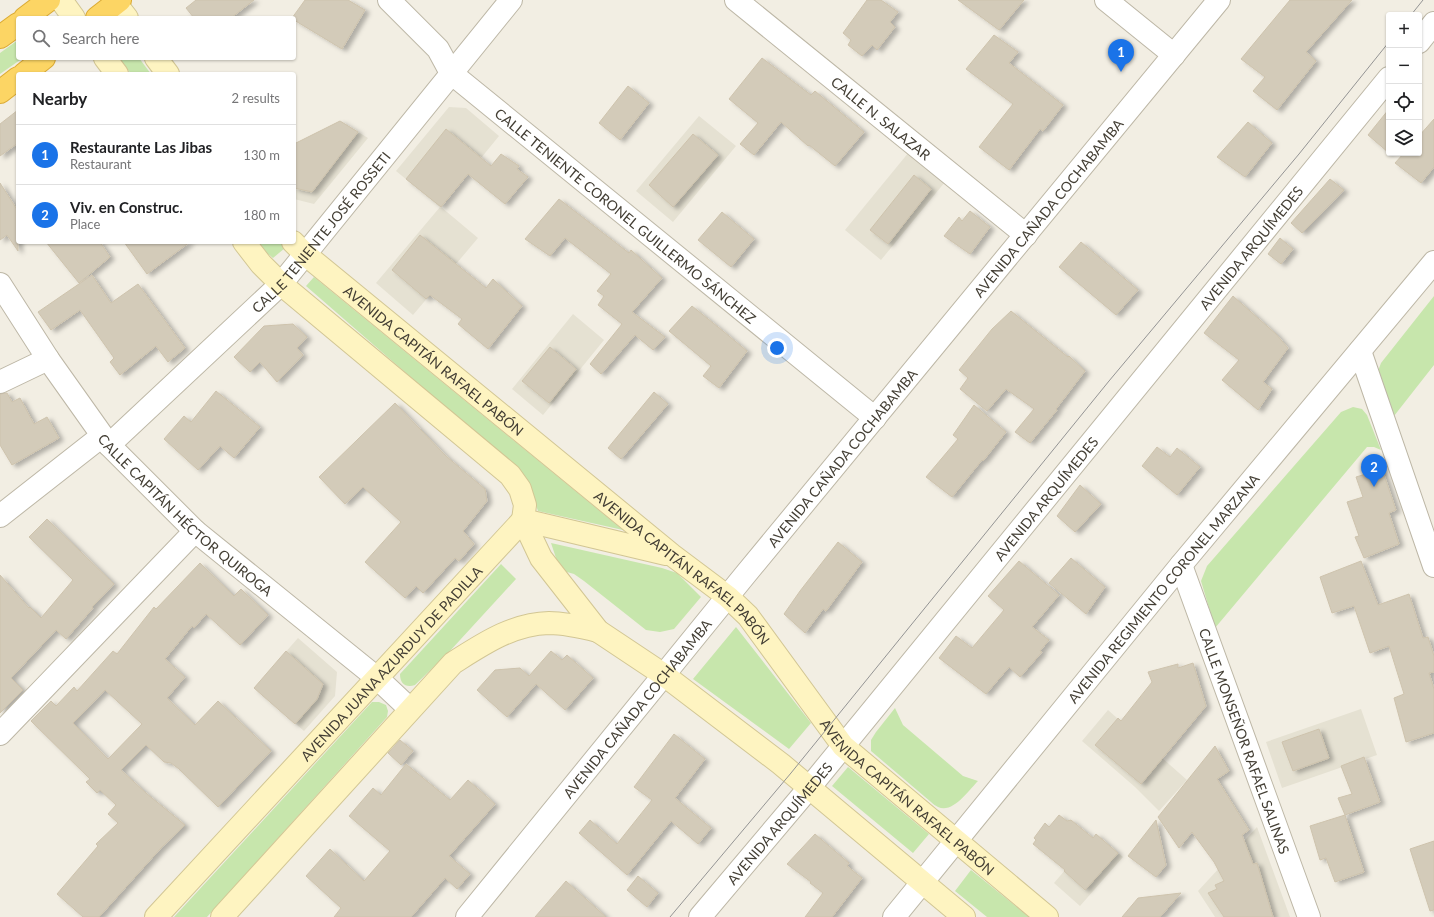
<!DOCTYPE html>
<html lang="en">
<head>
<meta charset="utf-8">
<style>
	body { margin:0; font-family:Lato,sans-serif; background:#f2f2f2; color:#202124 }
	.controls { position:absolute; right:12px; top:12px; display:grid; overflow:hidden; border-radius:4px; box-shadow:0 1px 3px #0004 }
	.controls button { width:36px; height:36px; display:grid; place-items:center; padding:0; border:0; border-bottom:1px solid #e0e0e0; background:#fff; color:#202124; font:20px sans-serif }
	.you { position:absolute; left:777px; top:348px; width:14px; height:14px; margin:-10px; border:3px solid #fff; border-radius:50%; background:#1a73e8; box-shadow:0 0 0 6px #1a73e833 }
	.badge { display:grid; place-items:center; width:26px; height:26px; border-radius:50%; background:#1a73e8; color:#fff; font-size:13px; font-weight:700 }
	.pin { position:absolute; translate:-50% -33px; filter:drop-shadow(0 1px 2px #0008) }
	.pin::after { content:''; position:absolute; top:21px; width:14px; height:12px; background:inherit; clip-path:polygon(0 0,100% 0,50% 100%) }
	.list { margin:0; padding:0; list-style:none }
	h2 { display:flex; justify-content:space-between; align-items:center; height:52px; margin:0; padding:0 16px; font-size:17px }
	h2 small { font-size:13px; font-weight:400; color:#757577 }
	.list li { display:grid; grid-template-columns:26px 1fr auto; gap:12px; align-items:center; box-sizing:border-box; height:60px; padding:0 16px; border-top:1px solid #e0e0e0 }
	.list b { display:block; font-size:15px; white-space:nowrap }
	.list p { margin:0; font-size:13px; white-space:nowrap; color:#757577 }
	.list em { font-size:13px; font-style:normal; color:#757577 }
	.icon { flex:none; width:22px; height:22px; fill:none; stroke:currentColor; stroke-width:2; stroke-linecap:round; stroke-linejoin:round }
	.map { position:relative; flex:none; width:1434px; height:917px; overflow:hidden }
	.search { position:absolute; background:#fff; box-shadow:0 1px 3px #0004; left:16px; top:16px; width:280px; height:44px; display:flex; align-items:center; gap:10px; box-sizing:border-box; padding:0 14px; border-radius:4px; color:#757577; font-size:15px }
	.panel { position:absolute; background:#fff; box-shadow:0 1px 3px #0004; left:16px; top:72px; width:280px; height:172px; border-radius:4px }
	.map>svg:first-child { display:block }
	.residential { fill:#e5e1d2 }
	.green { fill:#c7e6ac }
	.building { fill:#d3cbb9; stroke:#cec3ad; fill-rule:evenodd; filter:url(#shadow) }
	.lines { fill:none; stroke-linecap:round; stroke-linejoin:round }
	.street-casing { stroke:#bdb7a6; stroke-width:24 }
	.secondary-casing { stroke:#d2c694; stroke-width:24 }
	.highway-casing { stroke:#dbab34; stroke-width:24 }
	.street { stroke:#fff; stroke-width:22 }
	.secondary { stroke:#fef4c1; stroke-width:22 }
	.highway { stroke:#fcd564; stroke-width:22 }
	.tram { stroke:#949494; stroke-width:1 }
	.labels { text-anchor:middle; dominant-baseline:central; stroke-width:4; stroke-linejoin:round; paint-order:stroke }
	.street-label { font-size:14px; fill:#433e34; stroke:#fff }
</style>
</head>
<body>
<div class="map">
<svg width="1434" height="917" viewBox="0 0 1434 917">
	<defs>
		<filter id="shadow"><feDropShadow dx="4.5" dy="2.5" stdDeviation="2" flood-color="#0004"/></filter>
	</defs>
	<rect width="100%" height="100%" fill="#f2eee3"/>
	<path class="residential" d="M449,107L466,108L499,136L441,207L478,238L413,315L376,283L440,207L396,171Z
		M699,116L736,146L673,222L636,191Z
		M340,121L368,138L314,204L294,199V144Z
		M909,152L945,182L881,260L845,230Z
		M573,314L604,340L543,415L512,389Z
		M298,638L337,672L335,696L304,731L254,688Z
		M1361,709L1377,755L1282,788L1266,742Z
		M1108,710L1187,780L1159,811L1135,787L1082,741Z
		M1257,827L1290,917H1215L1198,891Z
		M1096,834L1123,857L1080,906L1054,883Z"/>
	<path class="green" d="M18,40V58H23L0,74V53Z
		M119,58H139L151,74H131Z
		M259,242H281L285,248L273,258L267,253Z
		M314,277L623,530L538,511L528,482L514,467L306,286Z
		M1434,296V365L1394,416L1378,371L1381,363Z
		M1353,407L1362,409L1367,415L1381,450L1374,447H1367L1215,628L1201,581L1207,566L1341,412Z
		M551,543L662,568L677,573L701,597L674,629L660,632L646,630L584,581L574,574L560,570Z
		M501,564L516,579L449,652L415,685C406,688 400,684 400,674Z
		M736,627L811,723L789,749L693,679Z
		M372,702H379L386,705L388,711L387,717L207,917H174Z
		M895,708L903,725L963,776L978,781C969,790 953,814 938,807C936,806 933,804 931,802L871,751V740L876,732Z
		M848,767L929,834L913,853L832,786Z
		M971,870L1029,917H987L955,891Z"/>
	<path class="building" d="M196,0H254L231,18H194L186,8Z
		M305,0H348L365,10L342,49L294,20V18H292Z
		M867,0H881L898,12L890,22L895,27L877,50L872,45L862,56L848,45L851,40L843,33Z
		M958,0H1024L999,30Z
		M1290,0H1352L1306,52L1316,61L1277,110L1253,91L1265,77L1241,59Z
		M994,35L1018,52L1009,63L1063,105L1043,131L1040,129L1009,170L979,147L1013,104L966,69Z
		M762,58L811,95L815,91L864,132L835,166L809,145L808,146L781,122L754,155L740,144L758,123L729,99Z
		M628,86L649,103L620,140L599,123Z
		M1389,109V153L1368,135Z
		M18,110V143L0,156V124Z
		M1434,119V167L1421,183L1395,163L1404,153H1419V136Z
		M340,121L358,132L312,192L294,188V144Z
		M1248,122L1272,143L1245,177L1217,157Z
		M446,129L491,166L501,154L519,166L517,169L528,177L505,204L468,174L441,207L406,179Z
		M693,134L718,155L673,207L649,185Z
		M914,175L931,189L888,244L870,230Z
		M1330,179L1344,190L1302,233L1291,223Z
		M0,183L18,211V251L7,235L0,240Z
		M559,199L629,253L631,250L662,278L632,312L665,337L653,350L635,335L601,374L590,364L622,324L598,305L604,296L597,291L611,274L565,238L550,256L525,239Z
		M970,211L990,227L970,254L944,236L959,217L962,221Z
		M722,212L754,239L731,267L698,240Z
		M420,235L486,288L493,279L522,306L488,349L458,324L462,319L430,295L426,299L392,270Z
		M1280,238L1293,249L1281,264L1268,254Z
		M46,242H100L110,257L79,283Z
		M124,242H190L147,274Z
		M1081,242L1138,290L1116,315L1059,267Z
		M92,275L111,303L138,284L185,348L168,362L156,346L120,375L110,362L114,358L80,310L51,330L38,312Z
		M1233,296L1276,334L1288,348L1263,382L1272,389L1258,410L1222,380L1239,360L1204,333Z
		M692,306L723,331L747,351L719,388L703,376L711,366L669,331Z
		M1011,311L1068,357L1069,356L1085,371L1056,409L1057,410L1030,443L1015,432L1034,409L1006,389L987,411L960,389L968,378L959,370L992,329Z
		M293,324L307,337L297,348L303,355L277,382L260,362L250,372L234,357L264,326Z
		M550,347L576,369L549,403L522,381Z
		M216,391L260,427L234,458L220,446L198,470L164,439L184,416L191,422Z
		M654,392L668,404L621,459L608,448Z
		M7,393L12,402L20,398L34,424L47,417L59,438L12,465L0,445V394Z
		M395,403L446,456L485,489L487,501L463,531L474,544L459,561L455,558L423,593L416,586L405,598L365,562L401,522L363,487L345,504L319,477Z
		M974,405L1006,432L983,461L982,460L952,497L926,477L958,439L953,435Z
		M1157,447L1170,457L1177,448L1200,467L1177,495L1142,466Z
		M1382,469L1396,510L1389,513L1399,544L1364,558L1355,537L1359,536L1347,502L1363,497L1356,477Z
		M1080,485L1101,504L1075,532L1057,516Z
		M47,519L114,584L92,607L93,608L66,639L56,630L11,678L23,690L0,713V575L29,608L30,607L41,618L73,580L29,537Z
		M838,542L862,562L826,611L823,609L805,633L784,614L800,591Z
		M1071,558L1105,587L1086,614L1049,583Z
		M1019,561L1059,595L1032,627L1049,640L1040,651L1042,652L1020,677L1009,667L986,694L939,658L956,636L972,648L1004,610L988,596Z
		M1361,561L1378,605L1409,594L1423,638L1428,637L1434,656V672L1429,673L1434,689V733L1406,742L1394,698L1404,694L1389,646L1370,653L1354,606L1332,613L1320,577Z
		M200,563L234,596L241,589L268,615L240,645L206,614L194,628L192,626L165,659L185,677L167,698L195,725L218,701L271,751L218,807L179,769L171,763L164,762L146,745L121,770L146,793L185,825L161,848L99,917H83L57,894L98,846L96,844L118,823L108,814L116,805L100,790L97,793L86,782L90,779L31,721L51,701L56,706L74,687L77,691L113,651L117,654L154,607L156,609ZM105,690L142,724L108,759L73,723Z
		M286,651L323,684L317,699L295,724L254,688Z
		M551,651L562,660L567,655L593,678L565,710L536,684L507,717L477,690L495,670L520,668L529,676Z
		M1193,663L1206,706L1141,784L1095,745L1118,718L1121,721L1152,682L1148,672L1178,664V668Z
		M1319,729L1329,758L1293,771L1282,742Z
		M674,734L705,759L675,798L711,828L698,844L671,821L627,875L579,833L590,820L617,844L652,800L634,787Z
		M400,740L413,751L401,765L388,753Z
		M1215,746L1229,771L1217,779L1249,830L1242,835L1253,864L1257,863L1273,917H1224L1208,893L1217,889L1215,885L1224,881L1214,862L1192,832L1179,848L1158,817Z
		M1364,757L1380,802L1345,815L1338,798L1352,794L1341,766Z
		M406,764L450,800L468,780L495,804L449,856L470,874L457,889L445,878L411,917H334L341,908L306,876L330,849L364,881L390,851L349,816L373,788L381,795Z
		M1059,815L1067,821L1071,820L1093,838L1096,834L1118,853L1085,890L1064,871L1065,870L1033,844L1036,840L1034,838L1045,823L1049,827Z
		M1345,815L1364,872L1335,882L1326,858L1320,860L1310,826Z
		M1156,820L1166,865L1156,877L1128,856Z
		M815,834L849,863L847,866L862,878L832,917H805L823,893L810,883L811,882L787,864Z
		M1434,841V910L1430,911L1410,849Z
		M638,876L658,893L647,907L627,890Z
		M566,881L606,917H535Z
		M1181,893L1160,917H1122L1138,898Z"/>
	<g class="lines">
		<defs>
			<g id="street">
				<path id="s1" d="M389,0L438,49L451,73L875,418"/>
				<path id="s2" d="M736,0L1026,235"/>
				<path d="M1106,0L1174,55"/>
				<path d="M1419,42L1434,23"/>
				<path id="s3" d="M0,284L48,359L109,445L195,531L377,678L410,709"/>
				<path d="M1360,351L1434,566"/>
				<path d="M0,382L48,359"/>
				<path id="s4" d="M109,445L281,284L511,0"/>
				<path d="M0,516L102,436"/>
				<path id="s5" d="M1181,565L1309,917"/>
				<path d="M0,734L195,531"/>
				<path id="s6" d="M467,917L745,575L1219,0"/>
				<path id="s7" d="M700,917L809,788L1389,78"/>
				<path id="s8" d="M894,917L1181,565L1434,262"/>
			</g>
			<g id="secondary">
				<path d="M61,0L74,18"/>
				<path d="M113,0L127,18"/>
				<path d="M105,58L117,74"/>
				<path d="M156,58L168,74"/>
				<path d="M244,242L261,264L281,284L510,475L520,489L525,505L523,520L541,558L598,631L664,675L781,764L964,917"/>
				<path id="s9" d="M293,242L306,255L672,555L728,597L748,616L843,746L1047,917"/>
				<path d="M523,520L666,554"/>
				<path id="s10" d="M156,917L523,520"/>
				<path d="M222,917L453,663C483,644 512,624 549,623C565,623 582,627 598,631"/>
			</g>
			<path id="highway" d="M25,18L49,0
				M97,18L120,0
				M0,37L18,24
				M24,74L44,58
				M0,92L18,78"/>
		</defs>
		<use href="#street" class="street-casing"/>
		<use href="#secondary" class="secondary-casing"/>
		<use href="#highway" class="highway-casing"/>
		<use href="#street" class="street"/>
		<use href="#secondary" class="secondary"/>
		<use href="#highway" class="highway"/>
		<path class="tram" d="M1411,15L1423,0
			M670,917L791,773L1109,381L1299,154L1389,42"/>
	</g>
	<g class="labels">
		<g class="street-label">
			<text stroke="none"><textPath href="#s2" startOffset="187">CALLE N. SALAZAR</textPath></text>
			<text stroke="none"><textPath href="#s6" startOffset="917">AVENIDA CAÑADA COCHABAMBA</textPath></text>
			<text stroke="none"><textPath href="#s1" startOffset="322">CALLE TENIENTE CORONEL GUILLERMO SÁNCHEZ</textPath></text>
			<text stroke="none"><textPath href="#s4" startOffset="301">CALLE TENIENTE JOSÉ ROSSETI</textPath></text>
			<text stroke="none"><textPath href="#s7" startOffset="867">AVENIDA ARQUÍMEDES</textPath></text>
			<text stroke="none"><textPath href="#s9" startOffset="184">AVENIDA CAPITÁN RAFAEL PABÓN</textPath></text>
			<text stroke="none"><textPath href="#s6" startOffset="593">AVENIDA CAÑADA COCHABAMBA</textPath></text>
			<text stroke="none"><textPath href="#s7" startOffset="543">AVENIDA ARQUÍMEDES</textPath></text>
			<text stroke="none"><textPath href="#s3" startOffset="298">CALLE CAPITÁN HÉCTOR QUIROGA</textPath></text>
			<text stroke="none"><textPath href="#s9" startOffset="508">AVENIDA CAPITÁN RAFAEL PABÓN</textPath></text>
			<text stroke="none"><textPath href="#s8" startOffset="425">AVENIDA REGIMIENTO CORONEL MARZANA</textPath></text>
			<text stroke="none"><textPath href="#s10" startOffset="346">AVENIDA JUANA AZURDUY DE PADILLA</textPath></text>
			<text stroke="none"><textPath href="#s6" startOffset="269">AVENIDA CAÑADA COCHABAMBA</textPath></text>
			<text stroke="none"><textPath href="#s5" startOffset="187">CALLE MONSEÑOR RAFAEL SALINAS</textPath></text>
			<text stroke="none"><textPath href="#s9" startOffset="832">AVENIDA CAPITÁN RAFAEL PABÓN</textPath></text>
			<text stroke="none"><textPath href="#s7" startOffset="123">AVENIDA ARQUÍMEDES</textPath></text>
		</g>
	</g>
</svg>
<div class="controls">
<button>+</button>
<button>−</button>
<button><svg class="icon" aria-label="locate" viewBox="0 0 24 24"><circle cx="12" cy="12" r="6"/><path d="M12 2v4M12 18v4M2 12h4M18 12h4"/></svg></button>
<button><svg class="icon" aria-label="layers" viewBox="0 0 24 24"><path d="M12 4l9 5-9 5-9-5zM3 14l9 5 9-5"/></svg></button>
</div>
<div class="you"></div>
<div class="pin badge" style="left:1121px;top:72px">1</div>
<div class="pin badge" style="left:1374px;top:487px">2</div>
<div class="search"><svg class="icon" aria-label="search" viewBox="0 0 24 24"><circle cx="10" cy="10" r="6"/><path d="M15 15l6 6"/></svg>Search here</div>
<section class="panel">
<h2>Nearby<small>2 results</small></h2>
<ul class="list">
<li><span class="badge">1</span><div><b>Restaurante Las Jibas</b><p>Restaurant</p></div><em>130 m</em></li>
<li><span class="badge">2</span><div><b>Viv. en Construc.</b><p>Place</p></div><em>180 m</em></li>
</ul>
</section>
</div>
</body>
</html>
